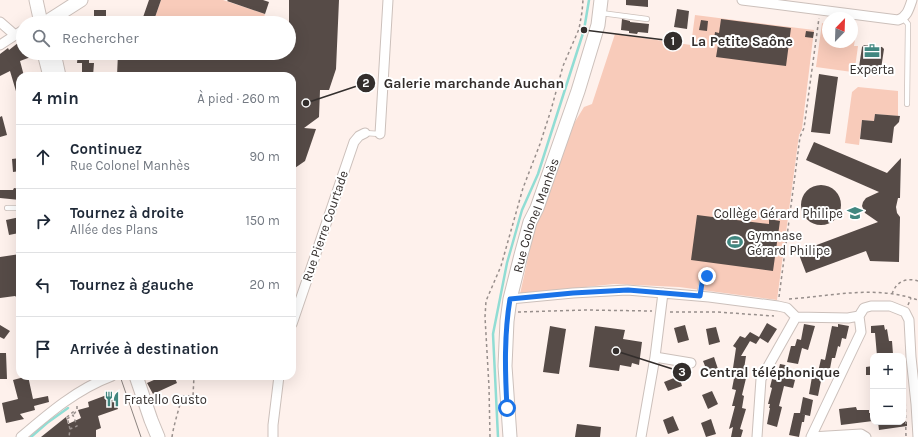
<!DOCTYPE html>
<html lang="fr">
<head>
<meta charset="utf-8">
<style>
	body { margin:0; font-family:Karla,sans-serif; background:#f2f2f3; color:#1f2937 }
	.controls { position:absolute; right:12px; bottom:12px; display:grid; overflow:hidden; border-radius:8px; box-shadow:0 4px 16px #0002 }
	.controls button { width:36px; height:36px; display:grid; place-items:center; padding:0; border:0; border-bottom:1px solid #e0e1e3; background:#fff; color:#1f2937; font:20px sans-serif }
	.compass { position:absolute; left:822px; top:12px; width:36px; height:36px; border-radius:50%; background:#fff; box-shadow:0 4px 16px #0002; rotate:23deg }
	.stop { position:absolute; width:12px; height:12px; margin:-9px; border:3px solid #1a73e8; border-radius:50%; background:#fff }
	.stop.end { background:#1a73e8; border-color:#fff; box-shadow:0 1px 4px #0008 }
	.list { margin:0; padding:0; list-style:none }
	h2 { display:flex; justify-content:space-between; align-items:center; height:52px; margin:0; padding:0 16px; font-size:17px }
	h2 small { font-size:13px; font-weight:400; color:#747a83 }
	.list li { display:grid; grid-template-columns:26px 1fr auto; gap:12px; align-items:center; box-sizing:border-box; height:64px; padding:0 16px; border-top:1px solid #e0e1e3 }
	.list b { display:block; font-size:15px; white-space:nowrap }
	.list p { margin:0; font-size:13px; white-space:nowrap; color:#747a83 }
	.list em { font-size:13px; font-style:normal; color:#747a83 }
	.icon { flex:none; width:22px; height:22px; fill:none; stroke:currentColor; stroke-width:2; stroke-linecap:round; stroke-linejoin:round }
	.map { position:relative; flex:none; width:918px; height:437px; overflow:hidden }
	.search { position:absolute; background:#fff; box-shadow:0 4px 16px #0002; left:16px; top:16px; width:280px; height:44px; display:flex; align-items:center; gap:10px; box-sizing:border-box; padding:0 14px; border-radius:22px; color:#747a83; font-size:15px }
	.panel { position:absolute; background:#fff; box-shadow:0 4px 16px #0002; left:16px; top:72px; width:280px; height:308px; border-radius:12px }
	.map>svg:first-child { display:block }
	.green { fill:#f8cbba }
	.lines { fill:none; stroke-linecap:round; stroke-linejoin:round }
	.stream { stroke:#91ddd4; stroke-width:2.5 }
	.building { fill:#564b47 }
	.lane-casing { stroke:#ccc0bb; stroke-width:6 }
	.street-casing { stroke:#ccc0bb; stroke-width:11 }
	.secondary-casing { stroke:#ccc0bb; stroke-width:15 }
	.path { stroke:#988f8c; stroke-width:1.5; stroke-dasharray:3 3; stroke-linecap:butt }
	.lane { stroke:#fff; stroke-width:4.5 }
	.street { stroke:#fff; stroke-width:9 }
	.secondary { stroke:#fff; stroke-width:13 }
	.tram { stroke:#8c8480; stroke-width:1 }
	.route { stroke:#1a73e8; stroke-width:5 }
	.labels { text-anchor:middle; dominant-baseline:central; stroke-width:4; stroke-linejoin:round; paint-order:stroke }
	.poi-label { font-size:13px; fill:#332e2c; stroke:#fff; text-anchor:start }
	.street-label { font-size:13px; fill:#332e2c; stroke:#fff }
	.leader { fill:none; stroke:#332e2c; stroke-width:1.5 }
	.callout-dot { fill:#332e2c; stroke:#fff; stroke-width:1.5 }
	.mark-label { font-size:12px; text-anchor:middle; font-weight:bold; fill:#fff }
	.callout-label { font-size:14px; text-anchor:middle; font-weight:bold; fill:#332e2c; stroke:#fff; stroke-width:4; stroke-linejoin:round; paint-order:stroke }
</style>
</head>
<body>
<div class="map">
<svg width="918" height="437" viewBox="0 0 918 437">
	<rect width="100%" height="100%" fill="#fef1ec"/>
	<path class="green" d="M161,0H223L265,14L262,23H153Z
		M695,15L814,30L802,129L799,135L777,300L679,287L614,284L520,294L534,231L565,138L584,107L592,104L615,34L691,45Z
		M826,20L828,21V42H852V24L857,25L854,46H858L855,68L882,72L881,76L816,67L822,23L826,24Z
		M858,87L898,91V116L875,114L874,121L862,120L859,145L845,143L852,92Z"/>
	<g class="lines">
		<path class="stream" d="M31,437L47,423L68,408
			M498,437L493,334L507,263L522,210L538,174L584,30L589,0"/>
	</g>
	<path class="building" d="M149,0H161L153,23H141Z
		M228,0H263L269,2L265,14L227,1Z
		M289,0H339L336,69L329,90H320L319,117L304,128L316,129L305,161L292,170V76H117L118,53H200L280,56V53H289Z
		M626,0H648V7L626,5Z
		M677,9L689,11L687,29L674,27Z
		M94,10H106V23H94Z
		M622,19L630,21V22L649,24L648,33L638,32L637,34L629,33V31L621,30Z
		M721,19L791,28L786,66L716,57L719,39H714L715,32L719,33Z
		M701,20L708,21L707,31L699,30Z
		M806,31L814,32L813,38L805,37Z
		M23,39V53H36V55L20,61L24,76H20V98H18L10,71L0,76V54L8,48L9,50Z
		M864,45L882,47L884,49L881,69L859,67L862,47Z
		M78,53H89V63H94L93,76H82V63H77Z
		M819,74L838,77L830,134L811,132Z
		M875,114L900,116L899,122L894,127L892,143L860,139L862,120L874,121Z
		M2,116L7,135L0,137V117Z
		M814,142L887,173L901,158L900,198H898L896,207L897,213L900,217L899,262L870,261L866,251L806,273L798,252L878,222L865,213L862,206L863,202L866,198L879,192L806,160Z
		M20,158V171L13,172L12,159Z
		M801 205a20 20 0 1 1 40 0a20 20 0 1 1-40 0Z
		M14,188L20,189V200L0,198V190H13Z
		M697,215L769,224V219L780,221L773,271L691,260Z
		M20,217V229H18L19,233L9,235L6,220Z
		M20,254V300L15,296L0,298V257Z
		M767,323L777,329L768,343L760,338L756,344L746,339L750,341L741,356H746L744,369L748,370L742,395L744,396L742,408L746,409L740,429L743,430L741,437H731L733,427L729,429L735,406H732L736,390L732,389L736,368H733L736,348L733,346L740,336L745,338L750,332L759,337Z
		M804,324L815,326L808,350L802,348L798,364L787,362L791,346H795L797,339L801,340Z
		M838,324L849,326L846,339L842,338L840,347L838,346L835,358H832L829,374L825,373L823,381H821L818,396L809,394L813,371L818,372L821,359L825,360L832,326L838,327Z
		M0,325L10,331L4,339L0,337Z
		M685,325L689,340L678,343L674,328Z
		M884,325L885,330L887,329L889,341H892L893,354H890V356H877L875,333H871V326Z
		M550,326L566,329L559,374L543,372Z
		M595,326L625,330L623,339L642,342L639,365L632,363L631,367L620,365L619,371L589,367Z
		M716,327L720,342L709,345L706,329Z
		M0,353H6L7,379H0Z
		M714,357L719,372L709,376L703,361Z
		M780,364L790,366L788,378L795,380L793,388L784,386L779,406L782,407L777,427L767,424L770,408H769L770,404H768L772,388L770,387L772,379L776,380Z
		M873,366V375H866V367Z
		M28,376L33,399L48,396L49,402L34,406L35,410L20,414L24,419L6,423L2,403L18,399L13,380Z
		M163,376H174L177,383L153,394L147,383Z
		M679,376L682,386L668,391L664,382Z
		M712,391L718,404L708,409L702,395Z
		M112,393L118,409L98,416L101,428L96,430V437H41L66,417L68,424L81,418L78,410L89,407L88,402Z
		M803,397L813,400L810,416L801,414L805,415L804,422H802L799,437L789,435L794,413H800Z
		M856,407L857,410H869V413H873V421L841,425L839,409Z
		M673,416L679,430L668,434L663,420Z
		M711,419L716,434L706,437L701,423Z
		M878,422H907V426L879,430Z
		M577,424L601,427L600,437H575Z"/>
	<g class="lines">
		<defs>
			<path id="lane" d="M601,13L647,19
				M903,18L908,24L907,104
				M365,133L380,134
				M7,208H20
				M699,296L703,276L707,277"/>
			<path id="street" d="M742,0L898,20C907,17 909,9 912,0
				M0,22L15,35
				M0,45L23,30
				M380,134L388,0
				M510,299L573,293L627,290L709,297L778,306L787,308L796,317L848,318L859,316L864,308L871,306H890L905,312L909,320L911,357L916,404L918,437
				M292,324L354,142L359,136L365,133
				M655,357L691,363
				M21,437C49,413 77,389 112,376
				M273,437V425L279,376
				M641,437L655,357L663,293
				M757,437L761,379L796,317
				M811,437L861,332L859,316
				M811,437L861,434L866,437"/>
			<g id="secondary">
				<path d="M36,0L41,23"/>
				<path d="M45,23L81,0"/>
				<path d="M44,53L50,76"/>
				<path d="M54,53L59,76"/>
				<path d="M136,376L151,420L158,437"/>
				<path id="s1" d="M510,437L505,366L507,321L510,299L521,255L530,222L537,208L578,91L598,25L601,0"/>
			</g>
		</defs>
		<use href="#lane" class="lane-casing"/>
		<use href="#street" class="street-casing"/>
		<use href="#secondary" class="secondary-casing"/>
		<path class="path" d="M892,294C896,282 906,277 918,281
			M779,297L800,137L804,128L819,18
			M789,299C833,296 875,285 918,300
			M908,305L911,298
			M518,312L586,310L652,311
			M670,312H717L774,316
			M905,391L906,437
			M74,414L77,410V404
			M67,419L73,415L77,426L70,429L69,437
			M70,429L67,417L73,412L75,413
			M172,437C174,423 179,410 182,396H193L194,376
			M490,437L489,387L485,317L486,301L501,266L523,188L540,144L551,110L563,66L579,29L582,12L583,0"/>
		<use href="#lane" class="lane"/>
		<use href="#street" class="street"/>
		<use href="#secondary" class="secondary"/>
		<path class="tram" d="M120,376L141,437"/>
	</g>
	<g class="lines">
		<path class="route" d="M507,408C505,371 504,335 510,299L573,293L628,290L700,296L703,276H707"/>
	</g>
	<defs>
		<symbol id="office-bare" viewBox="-9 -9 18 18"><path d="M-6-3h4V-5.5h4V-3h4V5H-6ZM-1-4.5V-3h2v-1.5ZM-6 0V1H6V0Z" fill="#418780" stroke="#fff" stroke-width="2.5" paint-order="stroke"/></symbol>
		<symbol id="school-bare" viewBox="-9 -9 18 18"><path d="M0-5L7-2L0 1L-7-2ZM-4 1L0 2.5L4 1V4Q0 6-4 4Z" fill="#418780" stroke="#fff" stroke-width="2.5" paint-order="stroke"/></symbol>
		<symbol id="stadium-bare" viewBox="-9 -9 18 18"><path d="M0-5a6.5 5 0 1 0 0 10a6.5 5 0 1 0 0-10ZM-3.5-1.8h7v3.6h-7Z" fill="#418780" stroke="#fff" stroke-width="2.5" paint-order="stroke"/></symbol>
		<symbol id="restaurant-bare" viewBox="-9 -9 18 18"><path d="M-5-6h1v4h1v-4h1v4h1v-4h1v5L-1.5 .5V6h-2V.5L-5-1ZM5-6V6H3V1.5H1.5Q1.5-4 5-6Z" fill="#418780" stroke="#fff" stroke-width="2.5" paint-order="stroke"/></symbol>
	</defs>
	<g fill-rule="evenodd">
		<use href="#office-bare" x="861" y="40" width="22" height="22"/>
		<use href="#school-bare" x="844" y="202" width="22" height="22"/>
		<use href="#stadium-bare" x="724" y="231" width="22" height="22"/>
		<use href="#restaurant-bare" x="101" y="388" width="22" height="22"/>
	</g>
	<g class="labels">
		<g class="poi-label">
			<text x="872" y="69" text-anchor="middle">Experta</text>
			<text x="843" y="213" text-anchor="end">Collège Gérard Philipe</text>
			<text x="747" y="235">Gymnase<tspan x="747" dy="15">Gérard Philipe</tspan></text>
			<text x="124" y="399">Fratello Gusto</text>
		</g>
		<g class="street-label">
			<text stroke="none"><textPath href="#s1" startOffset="226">Rue Colonel Manhès</textPath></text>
			<text transform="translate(325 226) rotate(-71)">Rue Pierre Courtade</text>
		</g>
	</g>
	<path class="leader" d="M584 30L673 41M306 103L366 83M616 351L682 372"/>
	<g class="callout-dot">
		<circle cx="584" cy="30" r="4"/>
		<circle cx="306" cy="103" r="4"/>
		<circle cx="616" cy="351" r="4"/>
		<circle cx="673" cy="41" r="10"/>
		<circle cx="366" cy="83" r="10"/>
		<circle cx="682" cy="372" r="10"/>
	</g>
	<g class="mark-label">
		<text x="673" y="45">1</text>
		<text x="366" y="87">2</text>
		<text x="682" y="376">3</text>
	</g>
	<g class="callout-label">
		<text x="742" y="46">La Petite Saône</text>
		<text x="474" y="88">Galerie marchande Auchan</text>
		<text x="770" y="377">Central téléphonique</text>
	</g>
</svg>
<div class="controls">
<button>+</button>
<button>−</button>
</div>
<svg class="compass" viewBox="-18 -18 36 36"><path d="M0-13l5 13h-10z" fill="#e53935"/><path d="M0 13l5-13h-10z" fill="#747a83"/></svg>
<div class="stop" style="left:507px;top:408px"></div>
<div class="stop end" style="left:707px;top:276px"></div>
<div class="search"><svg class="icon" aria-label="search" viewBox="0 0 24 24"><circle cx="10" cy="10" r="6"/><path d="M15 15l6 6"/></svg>Rechercher</div>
<section class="panel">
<h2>4 min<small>À pied · 260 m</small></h2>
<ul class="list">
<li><svg class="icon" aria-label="ahead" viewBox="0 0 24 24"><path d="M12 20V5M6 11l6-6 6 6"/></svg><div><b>Continuez</b><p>Rue Colonel Manhès</p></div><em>90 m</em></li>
<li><svg class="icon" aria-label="right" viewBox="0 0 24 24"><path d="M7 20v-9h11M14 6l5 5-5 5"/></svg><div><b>Tournez à droite</b><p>Allée des Plans</p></div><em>150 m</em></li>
<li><svg class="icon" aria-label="left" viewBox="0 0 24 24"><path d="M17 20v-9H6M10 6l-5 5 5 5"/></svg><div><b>Tournez à gauche</b></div><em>20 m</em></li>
<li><svg class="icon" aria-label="arrive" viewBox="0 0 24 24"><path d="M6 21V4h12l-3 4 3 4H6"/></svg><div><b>Arrivée à destination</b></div></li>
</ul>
</section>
</div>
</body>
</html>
